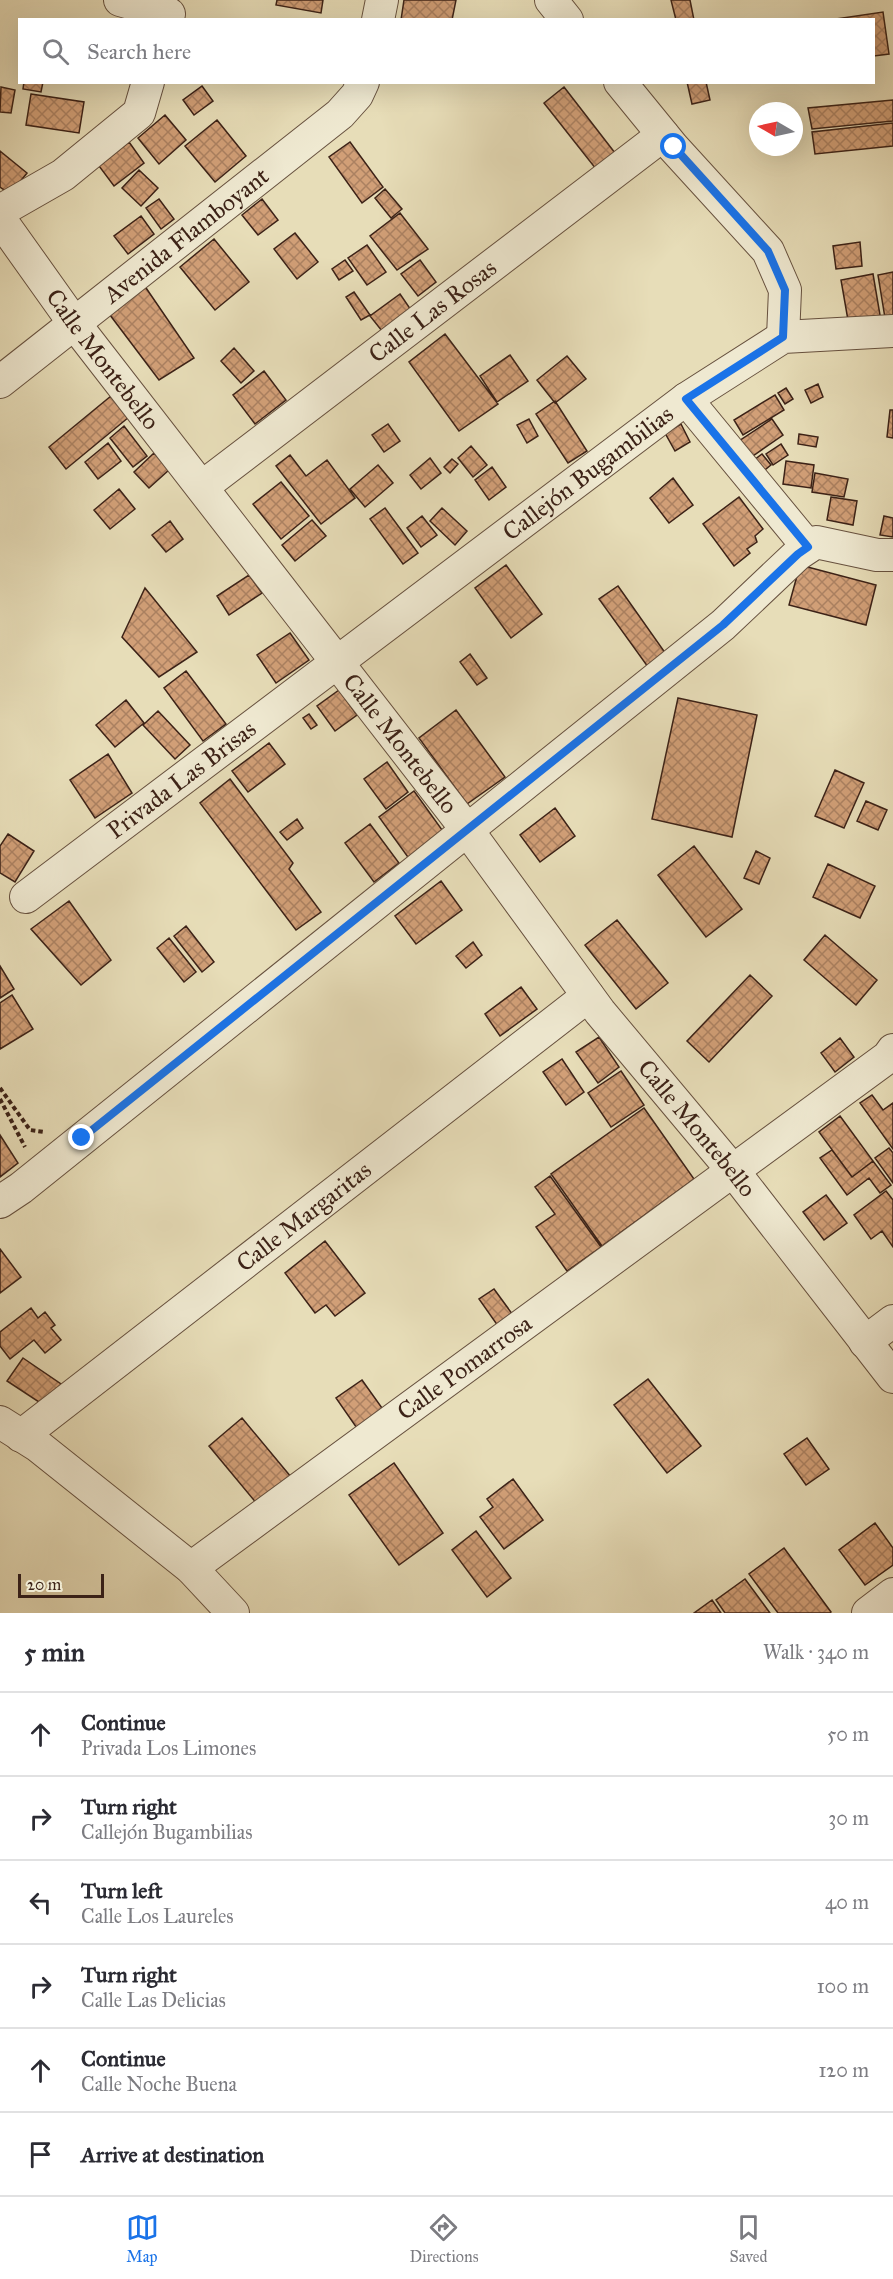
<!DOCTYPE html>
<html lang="en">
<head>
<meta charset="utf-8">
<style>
	body { margin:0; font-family:"IM FELL Great Primer",serif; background:#f2f2f3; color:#2b2b33 }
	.compass { position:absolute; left:749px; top:102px; width:54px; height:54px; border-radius:50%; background:#fff; box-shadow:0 6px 24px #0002; rotate:279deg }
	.scale { position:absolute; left:18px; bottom:15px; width:86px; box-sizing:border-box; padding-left:6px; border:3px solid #3c2217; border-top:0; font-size:16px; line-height:21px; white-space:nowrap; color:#3c2217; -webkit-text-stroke:4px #efe9d1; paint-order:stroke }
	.stop { position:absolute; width:18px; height:18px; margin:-14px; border:4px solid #1a73e8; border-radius:50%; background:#fff }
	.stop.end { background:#1a73e8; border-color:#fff; box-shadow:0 2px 6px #0008 }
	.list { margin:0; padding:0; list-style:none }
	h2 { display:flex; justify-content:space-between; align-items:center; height:78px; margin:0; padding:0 24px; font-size:26px }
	h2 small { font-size:20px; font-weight:400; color:#7c7c81 }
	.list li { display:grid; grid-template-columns:39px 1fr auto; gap:18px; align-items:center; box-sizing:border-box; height:84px; padding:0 24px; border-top:2px solid #e1e1e2 }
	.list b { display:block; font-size:22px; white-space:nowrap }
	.list p { margin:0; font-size:20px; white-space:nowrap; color:#7c7c81 }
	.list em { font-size:20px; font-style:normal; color:#7c7c81 }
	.icon { flex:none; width:33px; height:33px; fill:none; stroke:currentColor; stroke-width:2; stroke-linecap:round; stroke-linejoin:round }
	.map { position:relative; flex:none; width:893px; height:1613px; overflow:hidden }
	.search { position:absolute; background:#fff; box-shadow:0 6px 24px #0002; left:18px; right:18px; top:18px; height:66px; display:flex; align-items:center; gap:15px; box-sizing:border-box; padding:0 21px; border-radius:0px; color:#7c7c81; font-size:22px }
	.sheet { height:582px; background:#fff }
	nav { display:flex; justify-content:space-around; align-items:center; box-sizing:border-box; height:84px; border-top:2px solid #e1e1e2; background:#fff; font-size:16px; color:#7c7c81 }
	nav a { display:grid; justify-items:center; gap:3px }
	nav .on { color:#1a73e8 }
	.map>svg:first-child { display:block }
	.building { fill:url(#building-cross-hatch); stroke:#3c2217; stroke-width:1.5 }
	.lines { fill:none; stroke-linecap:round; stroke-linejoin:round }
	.minor-casing { stroke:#67513f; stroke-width:34 }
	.path { stroke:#3c2217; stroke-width:4; stroke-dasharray:4.5 3; stroke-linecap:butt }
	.minor { stroke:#efe9d1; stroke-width:32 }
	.route { stroke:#1a73e8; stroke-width:8 }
	.labels { text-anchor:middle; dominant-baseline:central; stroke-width:6; stroke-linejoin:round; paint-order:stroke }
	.street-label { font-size:24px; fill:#3c2217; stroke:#efe9d1 }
</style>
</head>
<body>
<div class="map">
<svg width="893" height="1613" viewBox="0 0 893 1613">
	<defs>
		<pattern id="building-cross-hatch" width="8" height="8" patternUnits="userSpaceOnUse" patternTransform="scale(1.5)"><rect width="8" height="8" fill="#d19f77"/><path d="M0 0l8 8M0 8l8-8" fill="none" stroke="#ab8161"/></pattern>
	</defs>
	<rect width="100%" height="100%" fill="#e7ddb8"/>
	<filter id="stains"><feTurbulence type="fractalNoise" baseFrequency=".00333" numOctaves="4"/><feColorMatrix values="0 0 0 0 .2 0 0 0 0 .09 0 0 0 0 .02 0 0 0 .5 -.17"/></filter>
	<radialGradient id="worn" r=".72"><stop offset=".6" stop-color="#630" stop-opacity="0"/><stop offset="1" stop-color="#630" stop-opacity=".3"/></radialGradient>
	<path class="building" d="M277,0H323L321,13L276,5Z
		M404,0H456L452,20H401Z
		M671,0H690L694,20H676Z
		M883,12L889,54L874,56V20H829Z
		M24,82H43L41,92L23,89Z
		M687,82H706L710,100L692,104Z
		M202,86L213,101L194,115L183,100Z
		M1,87L15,90L11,113L0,112Z
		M564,87L615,153L596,169L544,103Z
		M31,94L84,102L79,133L26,125Z
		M893,100V121L812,129L808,108Z
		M165,115L186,140L159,164L138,138Z
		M217,120L246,156L215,182L185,146Z
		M893,123V146L815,154L812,132Z
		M129,142L144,163L114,186L99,166Z
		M350,142L383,187L362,203L329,157Z
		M0,151L27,173L10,194L0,187Z
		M139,170L158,188L141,206L122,188Z
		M385,189L402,209L391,218L375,198Z
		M159,199L174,219L161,229L146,208Z
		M262,199L278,220L258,235L242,215Z
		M400,213L428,249L397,270L370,236Z
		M141,216L154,234L128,254L114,236Z
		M295,233L318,262L297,279L274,249Z
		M214,239L249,282L215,310L180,267Z
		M860,242L862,266L836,269L833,246Z
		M367,245L386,272L367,285L348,258Z
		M345,260L353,271L339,280L332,269Z
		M420,260L436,282L418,296L401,274Z
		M893,272V317L885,318L878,275Z
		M873,274L881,321L849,326L841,280Z
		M144,285L194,358L159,380L110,315Z
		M354,292L370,315L361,320L346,297Z
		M400,294L411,310L382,331L370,316Z
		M445,334L498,404L459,431L409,362Z
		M234,348L254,371L241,383L221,361Z
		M510,355L528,381L497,402L480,376Z
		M567,356L586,379L555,403L537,380Z
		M264,371L286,400L255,424L233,395Z
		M818,384L823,397L811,403L805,390Z
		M786,388L793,399L785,404L778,393Z
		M775,395L784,410L743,435L734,420Z
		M111,396L129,417L66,469L49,447Z
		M555,401L587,451L568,463L536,414Z
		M890,410H893V438L887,437Z
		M529,419L538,436L527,443L517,425Z
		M772,419L783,435L750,458L739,441Z
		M388,424L400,441L384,452L372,435Z
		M681,424L690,442L675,451L665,433Z
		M124,426L147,456L133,467L110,438Z
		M799,434L818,437L816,447L798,444Z
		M108,443L121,461L98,479L85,462Z
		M781,444L788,455L773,465L766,454Z
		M471,446L487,465L473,477L458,458Z
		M154,453L170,469L149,488L134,472Z
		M762,454L771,465L755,478L746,466Z
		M290,455L306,476L327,460L355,498L321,524L276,466Z
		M430,458L441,473L421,489L410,475Z
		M452,459L458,464L450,473L444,467Z
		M786,461L814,465L811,488L783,484Z
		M378,465L393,483L365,507L350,489Z
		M492,467L506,487L489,500L475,480Z
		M815,473L848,479L844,497L812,492Z
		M673,478L693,505L669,523L650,498Z
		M281,482L309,516L281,539L253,504Z
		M119,489L135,509L110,529L94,510Z
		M739,497L763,529L755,536L757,542L747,549L750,553L734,566L703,524Z
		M831,497L857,501L853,525L827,520Z
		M385,508L418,553L403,564L370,519Z
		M442,508L467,531L455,545L430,521Z
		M422,516L437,535L421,547L407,528Z
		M884,516L893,518V537L880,535Z
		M312,520L326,536L295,561L282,545Z
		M170,521L183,539L166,552L152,535Z
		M506,565L542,614L511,638L475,588Z
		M800,565L876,585L866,625L789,605Z
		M249,575L262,593L229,615L217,596Z
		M618,586L666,654L648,667L599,599Z
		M145,588L197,652L159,677L122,637Z
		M290,633L309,660L276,683L257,655Z
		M470,654L487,678L477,685L460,662Z
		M186,671L226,724L203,741L164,688Z
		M339,690L357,715L335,731L317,706Z
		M678,698L757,715L732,837L652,819Z
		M126,700L144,723L115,747L96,725Z
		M456,710L505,777L467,804L419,738Z
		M158,711L190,745L175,759L143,725Z
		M309,714L317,725L311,729L303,718Z
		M269,743L285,764L248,792L232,771Z
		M108,754L132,793L95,818L70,780Z
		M387,762L408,792L386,809L364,779Z
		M835,770L864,783L844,828L815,816Z
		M230,779L293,863L289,869L321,912L296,930L200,803Z
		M414,791L445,834L410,860L379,817Z
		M866,801L887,810L878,830L857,821Z
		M555,808L575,836L540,862L520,835Z
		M297,819L303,828L287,840L280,832Z
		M370,824L399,863L374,882L345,843Z
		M8,834L34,851L15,882L0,873V846Z
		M694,846L742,909L706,937L658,875Z
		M756,851L770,858L759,884L744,878Z
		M828,864L875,886L860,918L813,897Z
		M441,881L462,910L416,944L395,916Z
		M69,901L111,960L81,985L31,929Z
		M617,920L668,983L636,1009L585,945Z
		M186,926L214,962L202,972L174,936Z
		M825,935L877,980L856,1005L804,960Z
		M169,938L196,972L184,982L157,948Z
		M473,942L482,955L466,968L456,956Z
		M0,966L14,989L0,998Z
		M750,975L772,996L709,1062L687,1041Z
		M521,987L537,1009L500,1036L485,1014Z
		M12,995L33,1029L0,1049V1003Z
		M599,1037L619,1067L598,1083L576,1052Z
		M840,1038L854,1057L835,1072L821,1053Z
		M562,1059L584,1092L566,1105L543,1072Z
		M621,1071L644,1105L611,1127L588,1093Z
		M872,1095L883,1110L893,1103V1149L860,1103Z
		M644,1108L694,1179L602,1246L551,1174Z
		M840,1116L873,1161L852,1177L819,1132Z
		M0,1135L18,1163L0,1177Z
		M889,1148L893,1153V1183L875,1158Z
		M832,1150L852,1177L873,1161L891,1185L880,1193L869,1178L847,1195L820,1158Z
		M550,1176L601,1247L567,1271L536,1227L555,1214L535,1187Z
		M886,1191L893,1200V1247L882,1231L871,1239L854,1215Z
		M826,1195L847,1223L824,1240L803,1212Z
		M325,1241L365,1293L335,1316L326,1305L315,1313L285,1273Z
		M0,1249L21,1277L0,1293Z
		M494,1289L513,1315L498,1326L479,1299Z
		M31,1308L38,1318L45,1312L55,1325L51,1328L61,1340L45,1353L34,1340L10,1359L0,1346V1332Z
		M23,1358L61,1384L45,1406L7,1381Z
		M648,1379L701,1446L667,1473L614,1405Z
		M362,1380L387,1415L361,1434L336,1398Z
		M242,1418L296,1483L263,1511L209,1446Z
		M807,1438L829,1469L806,1485L784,1454Z
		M394,1463L443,1533L399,1565L349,1495Z
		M513,1479L543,1520L504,1549L480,1517L493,1507L487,1499Z
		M875,1523L893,1548V1565L865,1585L839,1550Z
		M476,1531L511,1578L487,1597L452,1550Z
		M784,1548L831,1612L830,1613H778L749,1574Z
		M745,1579L770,1613H725L716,1600Z
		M712,1600L721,1613H694Z"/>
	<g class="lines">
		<defs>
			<g id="minor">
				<path d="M120,0L169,14"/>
				<path d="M551,0L567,20"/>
				<path d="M378,20L382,0"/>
				<path d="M620,82L673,147L768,251L785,290L783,337"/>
				<path d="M0,211L63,175L139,113L148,82"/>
				<path id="s1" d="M0,219L74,323L468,831L600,1012L734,1172L893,1377"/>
				<path id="s2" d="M0,382L340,114L357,95L363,82"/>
				<path d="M686,399L808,547"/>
				<path id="s3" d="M202,487L663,135"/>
				<path id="s4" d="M26,897L686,399L783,337L893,331"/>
				<path d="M0,1202L21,1188L723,625L798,554L816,542L877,555H893"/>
				<path d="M865,1342L893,1321"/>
				<path d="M0,1422L38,1446L191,1568L233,1613"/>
				<path id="s5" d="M21,1436L588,996"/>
				<path id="s6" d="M191,1568L888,1057L893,1050"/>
				<path d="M868,1613L893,1594"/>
			</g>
		</defs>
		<use href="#minor" class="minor-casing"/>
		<path class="path" d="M0,1088L30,1130L44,1132
			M0,1099L25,1147"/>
		<use href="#minor" class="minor"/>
	</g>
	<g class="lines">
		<path class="route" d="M82,1138L723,625L798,554L808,547L686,399L783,337L785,290L768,251L674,147"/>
	</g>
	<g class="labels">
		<g class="street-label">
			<text stroke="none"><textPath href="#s2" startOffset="237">Avenida Flamboyant</textPath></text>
			<text stroke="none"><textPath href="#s3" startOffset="290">Calle Las Rosas</textPath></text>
			<text stroke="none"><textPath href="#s1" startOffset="174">Calle Montebello</textPath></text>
			<text stroke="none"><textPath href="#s4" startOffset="704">Callejón Bugambilias</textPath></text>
			<text stroke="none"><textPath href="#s1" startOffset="660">Calle Montebello</textPath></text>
			<text stroke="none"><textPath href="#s4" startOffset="195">Privada Las Brisas</textPath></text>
			<text stroke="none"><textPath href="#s1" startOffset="1146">Calle Montebello</textPath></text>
			<text stroke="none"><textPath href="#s5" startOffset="358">Calle Margaritas</textPath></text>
			<text stroke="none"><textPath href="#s6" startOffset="339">Calle Pomarrosa</textPath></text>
		</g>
	</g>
	<rect width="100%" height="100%" filter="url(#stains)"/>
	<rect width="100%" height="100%" fill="url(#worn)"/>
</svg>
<svg class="compass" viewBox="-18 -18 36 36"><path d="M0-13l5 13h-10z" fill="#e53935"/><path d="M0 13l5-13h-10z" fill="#7c7c81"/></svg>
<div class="scale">20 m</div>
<div class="stop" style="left:674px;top:147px"></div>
<div class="stop end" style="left:82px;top:1138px"></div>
<div class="search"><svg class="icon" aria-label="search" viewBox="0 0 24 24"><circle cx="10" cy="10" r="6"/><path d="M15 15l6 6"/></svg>Search here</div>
</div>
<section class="sheet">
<h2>5 min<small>Walk · 340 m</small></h2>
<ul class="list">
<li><svg class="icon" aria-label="ahead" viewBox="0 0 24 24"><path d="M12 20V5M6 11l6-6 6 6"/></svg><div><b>Continue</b><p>Privada Los Limones</p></div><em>50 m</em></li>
<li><svg class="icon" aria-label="right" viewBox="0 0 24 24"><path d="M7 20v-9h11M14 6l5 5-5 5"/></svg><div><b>Turn right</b><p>Callejón Bugambilias</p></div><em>30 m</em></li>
<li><svg class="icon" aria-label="left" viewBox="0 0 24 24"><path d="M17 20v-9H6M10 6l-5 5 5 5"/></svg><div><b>Turn left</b><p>Calle Los Laureles</p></div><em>40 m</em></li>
<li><svg class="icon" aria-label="right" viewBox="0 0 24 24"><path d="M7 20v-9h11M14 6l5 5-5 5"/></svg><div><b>Turn right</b><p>Calle Las Delicias</p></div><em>100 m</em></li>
<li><svg class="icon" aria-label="ahead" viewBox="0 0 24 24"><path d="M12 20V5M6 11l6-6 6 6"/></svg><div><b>Continue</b><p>Calle Noche Buena</p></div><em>120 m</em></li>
<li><svg class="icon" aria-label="arrive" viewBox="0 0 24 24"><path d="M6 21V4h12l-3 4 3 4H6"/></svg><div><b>Arrive at destination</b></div></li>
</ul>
</section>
<nav>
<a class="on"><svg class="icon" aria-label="map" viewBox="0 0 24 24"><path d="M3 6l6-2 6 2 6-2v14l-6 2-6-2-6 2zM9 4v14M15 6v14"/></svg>Map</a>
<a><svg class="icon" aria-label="directions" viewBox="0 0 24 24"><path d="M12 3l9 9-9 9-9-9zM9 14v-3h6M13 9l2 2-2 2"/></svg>Directions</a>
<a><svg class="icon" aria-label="saved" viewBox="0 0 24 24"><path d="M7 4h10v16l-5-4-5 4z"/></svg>Saved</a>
</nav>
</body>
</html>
